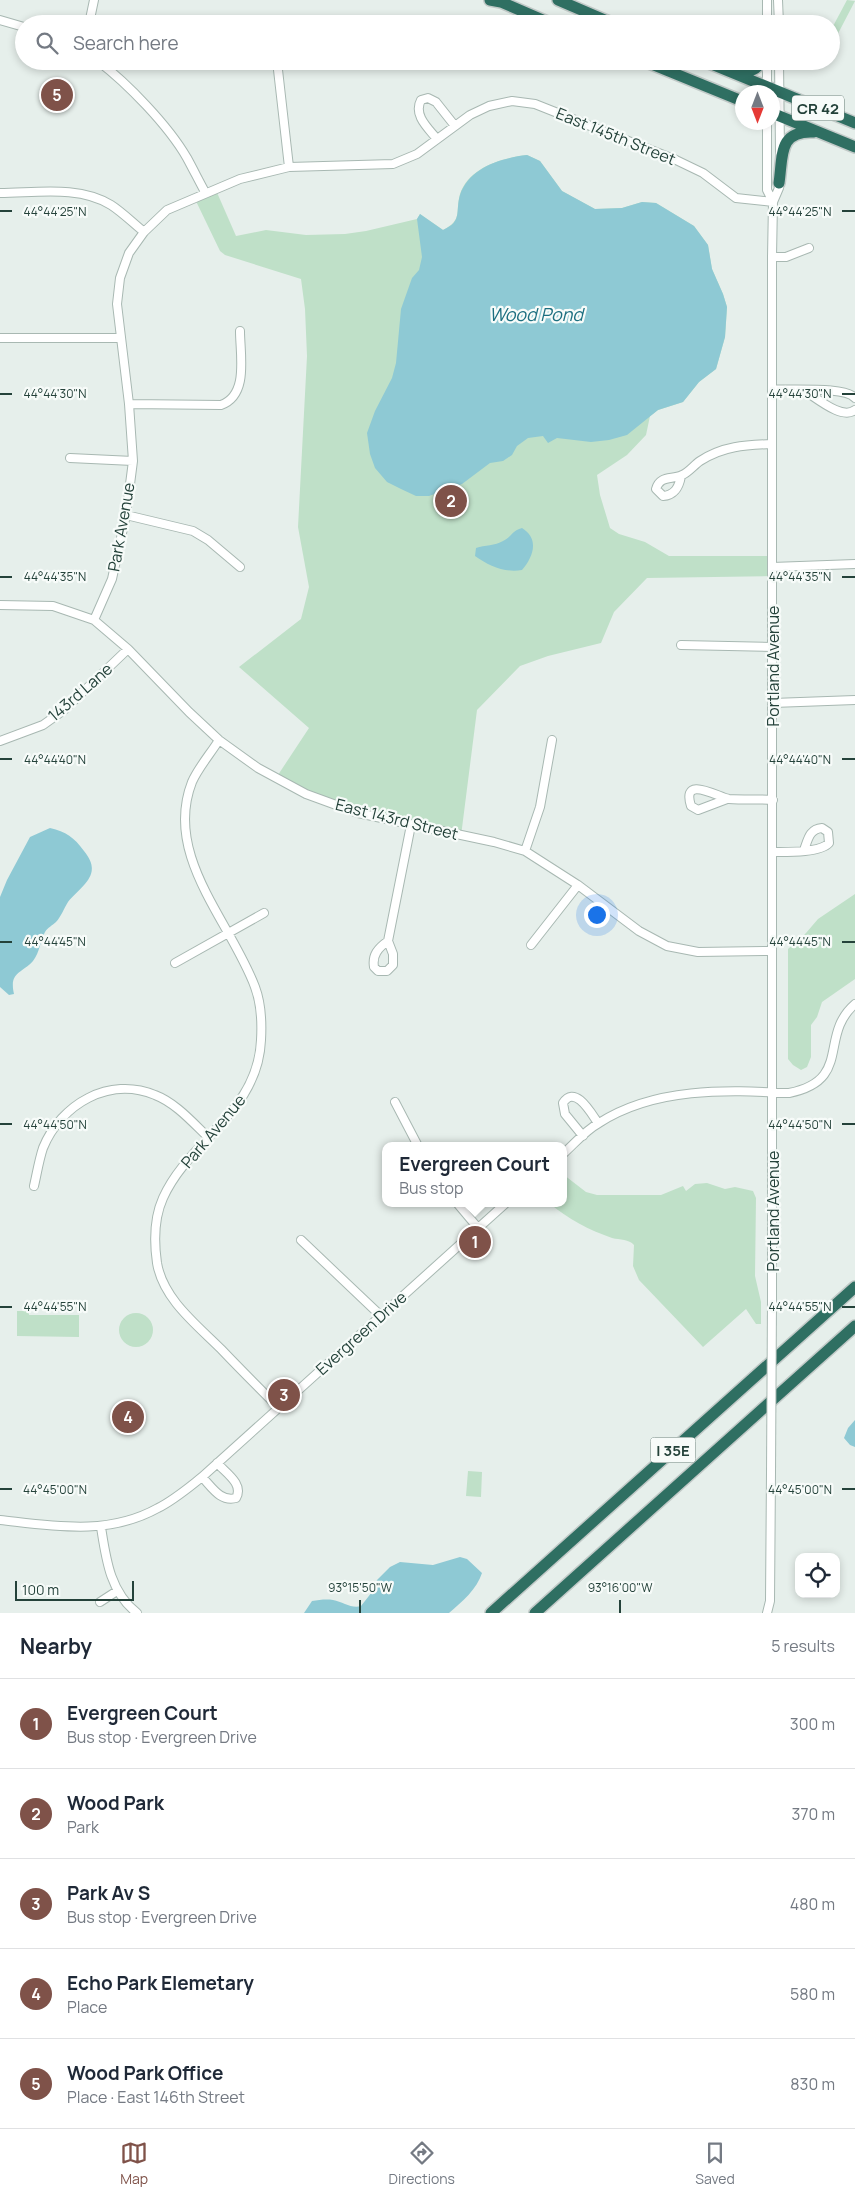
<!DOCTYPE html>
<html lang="en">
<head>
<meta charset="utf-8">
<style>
	body { margin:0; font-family:Manrope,sans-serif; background:#f2f2f3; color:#1f2937 }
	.controls { position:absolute; right:15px; bottom:15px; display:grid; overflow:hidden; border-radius:10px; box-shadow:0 2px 8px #0003 }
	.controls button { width:45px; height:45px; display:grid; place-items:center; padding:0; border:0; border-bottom:1px solid #e0e1e3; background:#fff; color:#1f2937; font:25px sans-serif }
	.compass { position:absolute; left:735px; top:85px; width:45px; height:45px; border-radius:50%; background:#fff; box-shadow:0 2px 8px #0003; rotate:180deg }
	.scale { position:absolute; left:15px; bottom:12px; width:119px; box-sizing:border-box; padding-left:5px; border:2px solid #24423a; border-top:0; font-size:14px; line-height:18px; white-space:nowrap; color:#24423a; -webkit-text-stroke:4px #f7fbf9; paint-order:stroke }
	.you { position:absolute; left:596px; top:914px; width:18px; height:18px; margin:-12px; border:4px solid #fff; border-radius:50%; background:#1a73e8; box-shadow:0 0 0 8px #1a73e833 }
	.badge { display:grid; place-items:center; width:32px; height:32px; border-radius:50%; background:#7f5249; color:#fff; font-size:16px; font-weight:700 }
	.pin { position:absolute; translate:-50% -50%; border:2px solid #fff; box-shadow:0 1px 5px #0006 }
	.popup { position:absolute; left:382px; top:1142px; width:185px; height:65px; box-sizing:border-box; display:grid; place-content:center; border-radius:10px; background:#fff; filter:drop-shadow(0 1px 4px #0005); font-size:16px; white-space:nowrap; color:#747a83 }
	.popup b { font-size:19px; color:#1f2937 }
	.popup::after { content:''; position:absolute; left:50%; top:100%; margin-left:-10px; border:10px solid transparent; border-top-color:#fff }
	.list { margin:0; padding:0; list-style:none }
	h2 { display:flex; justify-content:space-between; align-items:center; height:65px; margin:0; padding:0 20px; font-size:21px }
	h2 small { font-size:16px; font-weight:400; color:#747a83 }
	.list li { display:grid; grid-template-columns:32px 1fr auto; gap:15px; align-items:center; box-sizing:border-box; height:90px; padding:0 20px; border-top:1px solid #e0e1e3 }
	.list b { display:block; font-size:19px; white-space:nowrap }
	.list p { margin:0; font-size:16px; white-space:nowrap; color:#747a83 }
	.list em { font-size:16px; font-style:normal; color:#747a83 }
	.icon { flex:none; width:28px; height:28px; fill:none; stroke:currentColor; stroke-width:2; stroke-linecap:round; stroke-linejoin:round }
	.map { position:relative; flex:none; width:855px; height:1613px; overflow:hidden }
	.search { position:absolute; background:#fff; box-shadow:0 2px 8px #0003; left:15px; right:15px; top:15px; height:55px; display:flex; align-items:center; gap:12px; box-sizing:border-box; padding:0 18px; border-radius:28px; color:#747a83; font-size:19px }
	.sheet { height:515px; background:#fff }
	nav { display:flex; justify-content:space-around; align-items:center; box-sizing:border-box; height:70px; border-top:1px solid #e0e1e3; background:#fff; font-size:14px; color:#747a83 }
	nav a { display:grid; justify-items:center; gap:2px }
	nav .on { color:#7f5249 }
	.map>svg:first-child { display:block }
	.green { fill:#bfe0c8 }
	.water { fill:#8ec9d4 }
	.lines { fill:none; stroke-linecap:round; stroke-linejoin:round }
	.minor-casing { stroke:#a8b8b2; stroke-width:10 }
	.highway-casing { stroke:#c2cac8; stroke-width:14 }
	.minor { stroke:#fff; stroke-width:8 }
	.highway { stroke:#2f6f62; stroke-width:11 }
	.minor-bridge-casing { stroke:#a8b8b2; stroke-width:10; stroke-linecap:butt }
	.minor-bridge { stroke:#fff; stroke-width:8 }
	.ticks { fill:none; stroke:#24423a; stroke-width:2 }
	.labels { text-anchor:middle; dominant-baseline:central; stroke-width:4.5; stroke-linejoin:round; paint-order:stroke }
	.shield { fill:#f7fbf9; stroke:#637a73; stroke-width:1 }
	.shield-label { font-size:15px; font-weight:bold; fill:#24423a }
	.street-label { font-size:16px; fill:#24423a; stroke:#f7fbf9 }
	.water-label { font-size:18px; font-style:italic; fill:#1c6f80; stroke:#f7fbf9 }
	.ticks-label { font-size:12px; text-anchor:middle; fill:#24423a; stroke:#f7fbf9; stroke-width:4.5; stroke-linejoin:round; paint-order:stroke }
</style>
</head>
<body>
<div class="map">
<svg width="855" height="1613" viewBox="0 0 855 1613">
	<rect width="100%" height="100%" fill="#e6efeb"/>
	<path class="green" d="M847,0L855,1L831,47V30Z
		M527,155L540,161L562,191L595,209L622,208L642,202L656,203L694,226L708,245L712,269L723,294L727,307L725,337L716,369L699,382L683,402L658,410L650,416L646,435L627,455L597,475L600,495L610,528L619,534L645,542L669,556H773V576L647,578L614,612L601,643L548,656L520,666L477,710L461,836L358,813L276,778L309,728L239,667L301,619L309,587L298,527L307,356L305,309L301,279L225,255L220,251L194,197L215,188L236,236L266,230L306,235L345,234L366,231L417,219L420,214L443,230C463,220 455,212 460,194C469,167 502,158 527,155Z
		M855,894V979L822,1002L817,1017L811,1025V1057L807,1067L801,1070L793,1065L788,1059V949L806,933L818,919Z
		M564,1175L586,1192L597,1195H661L683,1186L686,1191L695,1184L707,1183L725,1189L735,1187L753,1191L756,1198L755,1276L761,1302V1324H756L746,1309L703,1347L639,1280L633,1266L634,1245C629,1239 620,1240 612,1238C589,1230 568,1219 549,1203H564Z
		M17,1311H29V1315H79V1337L17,1336Z
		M119 1330a17 17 0 1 1 34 0a17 17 0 1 1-34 0Z
		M468,1471L482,1472L481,1497L466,1496Z"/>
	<path class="water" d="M527,155L540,161L562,191L595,209L622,208L642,202L656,203L694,226L708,245L712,269L723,294L727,307L725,337L716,369L699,382L683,402L658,410L627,435L609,440L591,442L557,438L548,443L543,436L528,438L517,446L512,455L503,461L490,463L462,484L429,496H416L401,489L387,482L375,468L370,454L367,433L375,411L392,378L396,363L401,309L412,278L419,270L422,257L417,219L420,214L443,230C463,221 455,212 460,195C469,167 502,158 527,155Z
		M522,528C540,539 533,557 522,570C505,573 489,566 475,556L476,548C485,545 495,546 503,541C512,537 511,531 522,528Z
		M50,828C66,832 74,837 84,851C104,875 81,886 68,902C64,908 61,917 56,922C52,926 48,927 45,932C40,941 40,952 33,961C21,974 9,972 14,994L9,995L0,987V897L7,880L30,837Z
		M855,1420V1447L850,1445L844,1438L848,1428Z
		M460,1557L467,1559L482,1573C477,1589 462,1602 449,1613H304L312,1601C319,1600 326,1599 333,1600C343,1602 352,1609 361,1606L372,1592L377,1580L390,1567L400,1562L433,1565Z"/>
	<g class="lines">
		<defs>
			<path id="minor" d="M767,0V24
				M778,0L779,24
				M0,20L24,27
				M89,24L94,0
				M98,61C127,83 168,125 187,158C193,169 199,181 205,192
				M277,61L289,167
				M767,61V89
				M779,61L780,152
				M767,122V190L773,202
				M437,139C428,128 413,115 421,100L428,98L436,102L455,126
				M0,193C35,193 79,185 111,205C122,212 133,223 144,232
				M772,257H786L809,248
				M0,338H121
				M772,389C789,391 845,386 855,398
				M805,391C818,399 842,420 855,410
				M129,404L221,405C249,395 240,355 240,331
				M70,458L133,461
				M681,476C679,487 675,495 663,496L656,489C660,475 672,480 682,475C688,473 694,465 700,461C723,446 745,445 772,444
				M126,515L193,531L208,540L240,567
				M772,567L855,564
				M0,605L53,606L94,620L128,649L189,712L219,740L258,768L306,794L358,813L494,842L525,851L578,885L639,931L667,946L698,952L771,951
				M94,620L112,579L126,515L133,461L129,404L117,304L120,278L129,253L144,232L167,210L240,179L289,167L393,164L417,154L470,115L489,106L512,101L535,104L676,160L703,173L736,198L773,202
				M681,645L773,647
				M773,703L855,700
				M219,740C211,753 198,768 192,782C163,856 231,922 255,987C261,1003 262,1023 261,1040C258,1112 189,1140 163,1198C154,1218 154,1242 157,1263C163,1299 197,1325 221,1349C240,1369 259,1388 278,1407
				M0,741L43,725L64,710L128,649
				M727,799L698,810L691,806C681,774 718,797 729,799C744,800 759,799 773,800
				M525,851L540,807L552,740
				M773,852C786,852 820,853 829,843L828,832L822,828C809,829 808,840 804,850
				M388,941L393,954V965L387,971H378L374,967C372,955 378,948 388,941L411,825
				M531,945L578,885
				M175,963L264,913
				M395,1102L418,1146
				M583,1136L565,1114L563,1103C575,1084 591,1113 598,1123
				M564,1153C575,1143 586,1130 599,1123C655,1087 725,1090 789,1093C853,1080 818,1036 855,1004
				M34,1186C37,1173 39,1160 43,1148C61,1104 109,1076 155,1095C176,1103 193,1123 209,1138
				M457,1203L478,1228
				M301,1240L380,1315
				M772,1299V257L773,202L779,188V178
				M202,1477C212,1487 220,1502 236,1498C244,1484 226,1473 217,1463
				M0,1520C54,1526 108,1536 158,1508C174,1500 188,1488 202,1477L506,1203
				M101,1527C106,1559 110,1592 137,1613
				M100,1602L117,1591
				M767,1613L770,1601L771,1473"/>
			<path id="highway" d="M490,0L501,2L552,24
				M558,0L614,24
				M644,61L742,101
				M704,61L855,123
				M735,72C745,72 757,72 761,61
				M772,113L855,147
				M779,183C783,156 778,130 814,132
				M491,1613L855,1287
				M535,1613L855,1326"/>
		</defs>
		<use href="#minor" class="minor-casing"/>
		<use href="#highway" class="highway-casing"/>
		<use href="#minor" class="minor"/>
		<use href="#highway" class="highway"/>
		<defs>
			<path id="minor-bridge" d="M771,1473L772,1299"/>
		</defs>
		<use href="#minor-bridge" class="minor-bridge-casing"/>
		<use href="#minor-bridge" class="minor-bridge"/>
	</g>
	<path class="ticks" d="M0,211H12M842,211H855M0,394H12M842,394H855M0,577H12M842,577H855M0,759H12M842,759H855M0,942H12M842,942H855M0,1124H12M842,1124H855M0,1307H12M842,1307H855M0,1489H12M842,1489H855M360,1600V1613M620,1600V1613"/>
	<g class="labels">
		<g class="shield">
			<rect x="792" y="95.5" width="52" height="25" rx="4"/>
			<rect x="650.5" y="1437.5" width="45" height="25" rx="4"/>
		</g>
		<g class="shield-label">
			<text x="818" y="108">CR 42</text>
			<text x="673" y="1450">I 35E</text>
		</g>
		<g class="street-label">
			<text transform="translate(616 136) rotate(22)">East 145th Street</text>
			<text transform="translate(121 527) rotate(-80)">Park Avenue</text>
			<text transform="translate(773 666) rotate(-90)">Portland Avenue</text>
			<text transform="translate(80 692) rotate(-41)">143rd Lane</text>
			<text transform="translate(397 819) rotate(14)">East 143rd Street</text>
			<text transform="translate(213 1131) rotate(-50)">Park Avenue</text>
			<text transform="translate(773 1211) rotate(-90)">Portland Avenue</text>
			<text transform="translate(361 1333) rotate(-42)">Evergreen Drive</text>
		</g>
		<g class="water-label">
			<text x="536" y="314">Wood Pond</text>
		</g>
	</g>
	<g class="ticks-label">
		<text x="800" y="216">44°44'25"N</text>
		<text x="55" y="216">44°44'25"N</text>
		<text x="800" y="398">44°44'30"N</text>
		<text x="55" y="398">44°44'30"N</text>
		<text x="800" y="581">44°44'35"N</text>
		<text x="55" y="581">44°44'35"N</text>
		<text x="55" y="764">44°44'40"N</text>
		<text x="800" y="764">44°44'40"N</text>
		<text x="55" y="946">44°44'45"N</text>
		<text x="800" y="946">44°44'45"N</text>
		<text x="55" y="1129">44°44'50"N</text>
		<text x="800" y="1129">44°44'50"N</text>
		<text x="55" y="1311">44°44'55"N</text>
		<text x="800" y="1311">44°44'55"N</text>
		<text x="800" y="1494">44°45'00"N</text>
		<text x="55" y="1494">44°45'00"N</text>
		<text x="360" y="1592">93°15'50"W</text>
		<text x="620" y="1592">93°16'00"W</text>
	</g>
</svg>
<div class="controls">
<button><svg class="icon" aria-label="locate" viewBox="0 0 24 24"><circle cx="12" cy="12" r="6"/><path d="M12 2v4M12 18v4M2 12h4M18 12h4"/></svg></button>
</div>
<svg class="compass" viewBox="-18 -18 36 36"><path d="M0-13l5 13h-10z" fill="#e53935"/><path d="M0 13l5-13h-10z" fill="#747a83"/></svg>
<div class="scale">100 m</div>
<div class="you"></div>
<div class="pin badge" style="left:475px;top:1242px">1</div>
<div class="popup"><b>Evergreen Court</b>Bus stop</div>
<div class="pin badge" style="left:451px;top:501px">2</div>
<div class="pin badge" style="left:284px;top:1395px">3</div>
<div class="pin badge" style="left:128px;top:1417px">4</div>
<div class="pin badge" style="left:57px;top:95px">5</div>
<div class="search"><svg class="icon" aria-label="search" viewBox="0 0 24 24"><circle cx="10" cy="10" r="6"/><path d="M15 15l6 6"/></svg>Search here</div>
</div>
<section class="sheet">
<h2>Nearby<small>5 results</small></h2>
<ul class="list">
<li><span class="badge">1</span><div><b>Evergreen Court</b><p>Bus stop · Evergreen Drive</p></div><em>300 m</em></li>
<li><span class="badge">2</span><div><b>Wood Park</b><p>Park</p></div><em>370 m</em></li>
<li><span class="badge">3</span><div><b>Park Av S</b><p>Bus stop · Evergreen Drive</p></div><em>480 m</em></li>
<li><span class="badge">4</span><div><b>Echo Park Elemetary</b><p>Place</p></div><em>580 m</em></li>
<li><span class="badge">5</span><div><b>Wood Park Office</b><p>Place · East 146th Street</p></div><em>830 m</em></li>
</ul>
</section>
<nav>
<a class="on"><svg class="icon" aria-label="map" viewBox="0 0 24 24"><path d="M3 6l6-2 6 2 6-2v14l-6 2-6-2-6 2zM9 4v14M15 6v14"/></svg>Map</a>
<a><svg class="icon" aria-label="directions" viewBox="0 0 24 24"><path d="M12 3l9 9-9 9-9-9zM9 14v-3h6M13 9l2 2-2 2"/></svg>Directions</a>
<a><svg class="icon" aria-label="saved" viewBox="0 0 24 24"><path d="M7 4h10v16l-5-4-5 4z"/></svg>Saved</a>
</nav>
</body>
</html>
